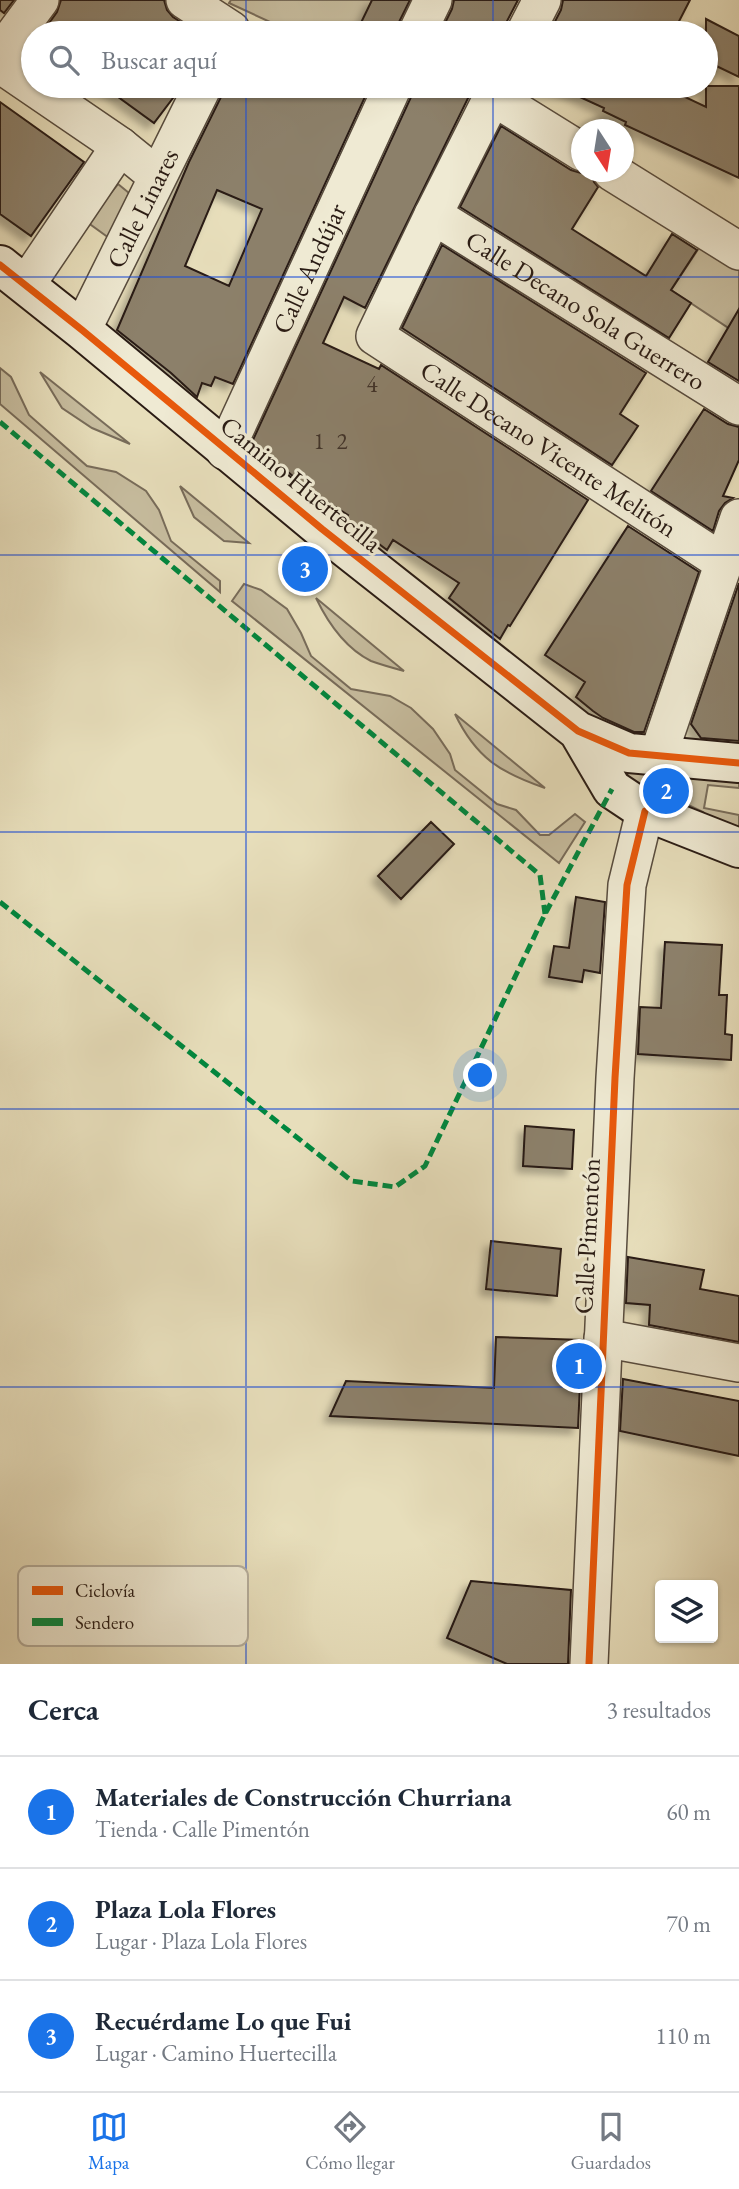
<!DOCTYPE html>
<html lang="es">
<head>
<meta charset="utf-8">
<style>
	body { margin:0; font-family:"EB Garamond",serif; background:#f6f6f7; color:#1f2937 }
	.controls { position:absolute; right:21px; bottom:21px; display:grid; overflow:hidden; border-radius:7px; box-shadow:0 2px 5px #0004 }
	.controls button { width:63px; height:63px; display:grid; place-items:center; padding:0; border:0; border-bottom:2px solid #e0e1e3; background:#fff; color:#1f2937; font:35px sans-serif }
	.compass { position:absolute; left:571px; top:119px; width:63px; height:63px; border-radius:50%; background:#fff; box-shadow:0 2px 5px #0004; rotate:168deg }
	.you { position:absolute; left:481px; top:1076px; width:24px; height:24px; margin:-18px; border:5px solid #fff; border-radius:50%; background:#1a73e8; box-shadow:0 0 0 10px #1a73e833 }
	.badge { display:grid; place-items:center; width:46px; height:46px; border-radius:50%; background:#1a73e8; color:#fff; font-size:23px; font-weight:700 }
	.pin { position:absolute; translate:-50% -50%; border:4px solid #fff; box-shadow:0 2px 7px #0006 }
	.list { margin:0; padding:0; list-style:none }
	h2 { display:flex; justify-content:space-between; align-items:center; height:91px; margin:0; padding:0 28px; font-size:30px }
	h2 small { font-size:23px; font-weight:400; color:#747a83 }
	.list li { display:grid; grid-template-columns:46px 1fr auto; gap:21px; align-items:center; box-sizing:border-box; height:112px; padding:0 28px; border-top:2px solid #e0e1e3 }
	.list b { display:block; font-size:26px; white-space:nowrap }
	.list p { margin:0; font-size:23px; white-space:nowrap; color:#747a83 }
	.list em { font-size:23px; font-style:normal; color:#747a83 }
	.icon { flex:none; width:38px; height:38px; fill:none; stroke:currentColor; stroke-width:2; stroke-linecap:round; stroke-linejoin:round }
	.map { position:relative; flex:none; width:739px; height:1664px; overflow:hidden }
	.search { position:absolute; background:#fff; box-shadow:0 2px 5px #0004; left:21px; right:21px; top:21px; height:77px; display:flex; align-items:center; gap:18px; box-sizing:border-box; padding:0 24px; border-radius:38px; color:#747a83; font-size:26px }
	.sheet { height:427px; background:#fff }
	nav { display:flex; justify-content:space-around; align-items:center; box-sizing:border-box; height:98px; border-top:2px solid #e0e1e3; background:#fff; font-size:19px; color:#747a83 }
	nav a { display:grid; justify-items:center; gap:4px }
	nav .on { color:#1a73e8 }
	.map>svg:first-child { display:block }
	.green { fill:#c7bd9f; stroke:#786c5a; stroke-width:2 }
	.building { fill:#8c806b; stroke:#291b14; stroke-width:2; fill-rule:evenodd; filter:url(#shadow) }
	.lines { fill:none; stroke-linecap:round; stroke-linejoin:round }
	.street-casing { stroke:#584c3e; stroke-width:40 }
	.secondary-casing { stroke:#291b14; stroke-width:42 }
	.street { stroke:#efead3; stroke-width:37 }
	.secondary { stroke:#efead3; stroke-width:38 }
	.quiet { stroke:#00873e; stroke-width:5; stroke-dasharray:10 5; stroke-linecap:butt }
	.cycleway-casing { stroke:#efead3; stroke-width:11 }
	.cycleway { stroke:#e8590c; stroke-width:7 }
	.grid { fill:none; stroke:#1d4ed8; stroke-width:2; stroke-opacity:0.55 }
	.labels { text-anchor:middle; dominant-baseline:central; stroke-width:6; stroke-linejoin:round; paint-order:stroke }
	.number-label { font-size:23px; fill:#42342a }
	.street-label { font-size:26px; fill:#291b14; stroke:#efead3 }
	.key { fill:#efead3; stroke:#b4ac9a; stroke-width:2 }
	.key-label { font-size:19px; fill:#291b14 }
</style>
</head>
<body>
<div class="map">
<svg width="739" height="1664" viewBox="0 0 739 1664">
	<defs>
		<filter id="shadow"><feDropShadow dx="-6" dy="6" stdDeviation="3.5" flood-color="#0004"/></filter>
	</defs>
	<rect width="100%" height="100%" fill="#e7debb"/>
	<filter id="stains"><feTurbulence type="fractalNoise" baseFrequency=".00286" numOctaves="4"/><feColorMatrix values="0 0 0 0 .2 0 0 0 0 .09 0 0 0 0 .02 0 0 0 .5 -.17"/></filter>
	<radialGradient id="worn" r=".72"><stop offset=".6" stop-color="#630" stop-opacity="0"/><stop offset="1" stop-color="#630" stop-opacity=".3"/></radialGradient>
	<path class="green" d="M231,0H413L398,33H294L229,3Z
		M118,184L129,193L109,238L87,222Z
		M701,245L739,269V335L671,290Z
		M0,368L11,377L29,415L87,466L116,472L146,491L159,510L171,541L220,581V592L0,404Z
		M40,372L130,444L92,428L62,408Z
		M180,486L249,543L224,541L194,517Z
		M244,584L261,590L287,609L301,633L311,656L351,689L390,696L411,708L433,729L450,754L455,770L497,804L516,810L540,835H549L575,814L585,822L559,863L232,601Z
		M316,598L404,671C393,668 382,665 371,661C345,648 328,623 316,598Z
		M455,714L545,788C501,773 476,758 455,714Z
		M617,770L739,778V788L708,785L704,808L739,815V830L701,816L703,812L676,799L672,806Z"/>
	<path class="building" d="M0,0H14L4,13L0,10Z
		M61,0H164L167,10L173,17L198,33H42L57,12Z
		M372,0H410L398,24L396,33H356Z
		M454,0H518L506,23L504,33H440L452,9Z
		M563,0H690L673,33H549L561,10Z
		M706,19L739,36V77L706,61Z
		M103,86H156L173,98L154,123Z
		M224,86H370L233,384L215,377L211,386L202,383L197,397L171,373L117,330L189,162L222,95ZM217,190L262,209L229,286L185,266Z
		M414,86H474L365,308L344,297L323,343L379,369L381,365L588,500L510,626L508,625L500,639L449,598L459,583L393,540L387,550L346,519L348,515L312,492L252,442L412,95Z
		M556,86H662L706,107V86H739V178L625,125L626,122L603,111L604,108Z
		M0,102L84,162L31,236L0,214Z
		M501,126L571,170L581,173L586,172L592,176L594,182L598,187L572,229L646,276L672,234L697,250L671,290L691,303L669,338L460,207Z
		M442,245L646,373L620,414L638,426L612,465L402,328Z
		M739,309V381L708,362Z
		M704,409L728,424L739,427V460L723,496L733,498L725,503L719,511L713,531L651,491Z
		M628,526L699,572L644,732H634L603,718L593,711L576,697L585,682L545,655Z
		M739,583V741L701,738L691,724Z
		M431,822L454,844L401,899L378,876Z
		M576,897L605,902L600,973L584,970L582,982L549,977L554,946L569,948Z
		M665,942L722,945L719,995H727L725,1034L732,1035L731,1060L638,1054L640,1007L661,1008Z
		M525,1126L574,1130L572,1169L523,1166Z
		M491,1241L561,1249L557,1296L486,1289Z
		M628,1257L704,1270L700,1289L739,1296V1342L649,1325L650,1305L626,1303Z
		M496,1337L582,1340L578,1428L330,1416L346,1381L494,1388Z
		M623,1379L739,1401V1456L620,1431Z
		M471,1581L571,1590L568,1664H507L447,1638Z"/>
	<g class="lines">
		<defs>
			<g id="street">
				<path d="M185,0L231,30L229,33"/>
				<path d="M417,33L433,0"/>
				<path d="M525,33L542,0"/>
				<path d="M0,54L40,0"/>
				<path d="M0,64L120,146L157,176"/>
				<path id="s1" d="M498,86L433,215L375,336L724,563"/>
				<path d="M492,96L582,152"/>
				<path d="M612,172L739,251"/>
				<path id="s2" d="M433,215L739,406"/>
				<path d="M26,285L120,146"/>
				<path id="s3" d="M82,330L203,86"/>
				<path id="s4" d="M225,451L393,86"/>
				<path d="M658,756L739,518"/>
				<path d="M603,1338L739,1363"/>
				<path d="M589,1664L615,1078L627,885L645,811"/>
			</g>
			<path id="secondary" d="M0,265L82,330L322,529L578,731L629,753L739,763
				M578,731L612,789L645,811L739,848"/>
		</defs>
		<use href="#street" class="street-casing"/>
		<use href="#secondary" class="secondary-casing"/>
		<use href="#street" class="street"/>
		<use href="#secondary" class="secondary"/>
		<path class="quiet" d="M0,422L540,875L545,914
			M0,902L352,1181L395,1187L425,1166L545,914L612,789"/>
		<defs>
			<path id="cycleway" d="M0,265L82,330L322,529L578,731L629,753L739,763
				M589,1664L615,1078L627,885L645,811"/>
		</defs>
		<use href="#cycleway" class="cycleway-casing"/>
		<use href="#cycleway" class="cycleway"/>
	</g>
	<path class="grid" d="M246,0V33M493,0V33M246,86V1664M493,86V1664M0,277H739M0,555H739M0,832H739M0,1109H739M0,1387H739"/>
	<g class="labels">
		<g class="number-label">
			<text x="372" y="384">4</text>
			<text x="319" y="441">1</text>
			<text x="342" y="441">2</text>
		</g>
		<g class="street-label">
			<text stroke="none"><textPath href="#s3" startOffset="136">Calle Linares</textPath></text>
			<text stroke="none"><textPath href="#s4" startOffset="201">Calle Andújar</textPath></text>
			<text stroke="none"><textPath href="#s2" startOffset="180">Calle Decano Sola Guerrero</textPath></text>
			<text stroke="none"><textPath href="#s1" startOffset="486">Calle Decano Vicente Melitón</textPath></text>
			<text transform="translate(301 484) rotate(39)">Camino Huertecilla</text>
			<text transform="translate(587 1236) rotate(-87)">Calle Pimentón</text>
		</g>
	</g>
	<rect x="18" y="1566" width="230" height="80" rx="10" class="key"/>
	<rect x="32" y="1586" width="31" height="9" fill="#e8590c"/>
	<rect x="32" y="1618" width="31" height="8" fill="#00873e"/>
	<g class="key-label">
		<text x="75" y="1597">Ciclovía</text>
		<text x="75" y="1629">Sendero</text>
	</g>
	<rect width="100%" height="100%" filter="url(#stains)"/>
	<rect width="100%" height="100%" fill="url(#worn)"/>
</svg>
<div class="controls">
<button><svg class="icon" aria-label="layers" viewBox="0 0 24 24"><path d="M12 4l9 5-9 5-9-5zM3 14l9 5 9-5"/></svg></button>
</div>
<svg class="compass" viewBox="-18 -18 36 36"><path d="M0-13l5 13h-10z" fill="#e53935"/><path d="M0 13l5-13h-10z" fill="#747a83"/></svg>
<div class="you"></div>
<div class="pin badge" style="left:579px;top:1366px">1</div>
<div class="pin badge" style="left:666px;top:791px">2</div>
<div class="pin badge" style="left:305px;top:569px">3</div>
<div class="search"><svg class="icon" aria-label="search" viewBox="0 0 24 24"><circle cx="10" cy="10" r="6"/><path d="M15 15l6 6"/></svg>Buscar aquí</div>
</div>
<section class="sheet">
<h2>Cerca<small>3 resultados</small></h2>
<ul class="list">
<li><span class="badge">1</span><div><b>Materiales de Construcción Churriana</b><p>Tienda · Calle Pimentón</p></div><em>60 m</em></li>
<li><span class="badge">2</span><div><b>Plaza Lola Flores</b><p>Lugar · Plaza Lola Flores</p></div><em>70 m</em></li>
<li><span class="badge">3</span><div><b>Recuérdame Lo que Fui</b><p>Lugar · Camino Huertecilla</p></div><em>110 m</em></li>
</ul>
</section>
<nav>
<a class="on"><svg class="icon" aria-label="map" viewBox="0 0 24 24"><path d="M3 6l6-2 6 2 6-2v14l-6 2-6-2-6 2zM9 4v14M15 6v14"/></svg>Mapa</a>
<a><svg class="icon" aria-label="directions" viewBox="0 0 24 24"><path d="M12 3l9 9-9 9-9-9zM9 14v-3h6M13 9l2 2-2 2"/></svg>Cómo llegar</a>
<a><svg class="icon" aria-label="saved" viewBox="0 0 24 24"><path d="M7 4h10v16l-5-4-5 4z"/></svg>Guardados</a>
</nav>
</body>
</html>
